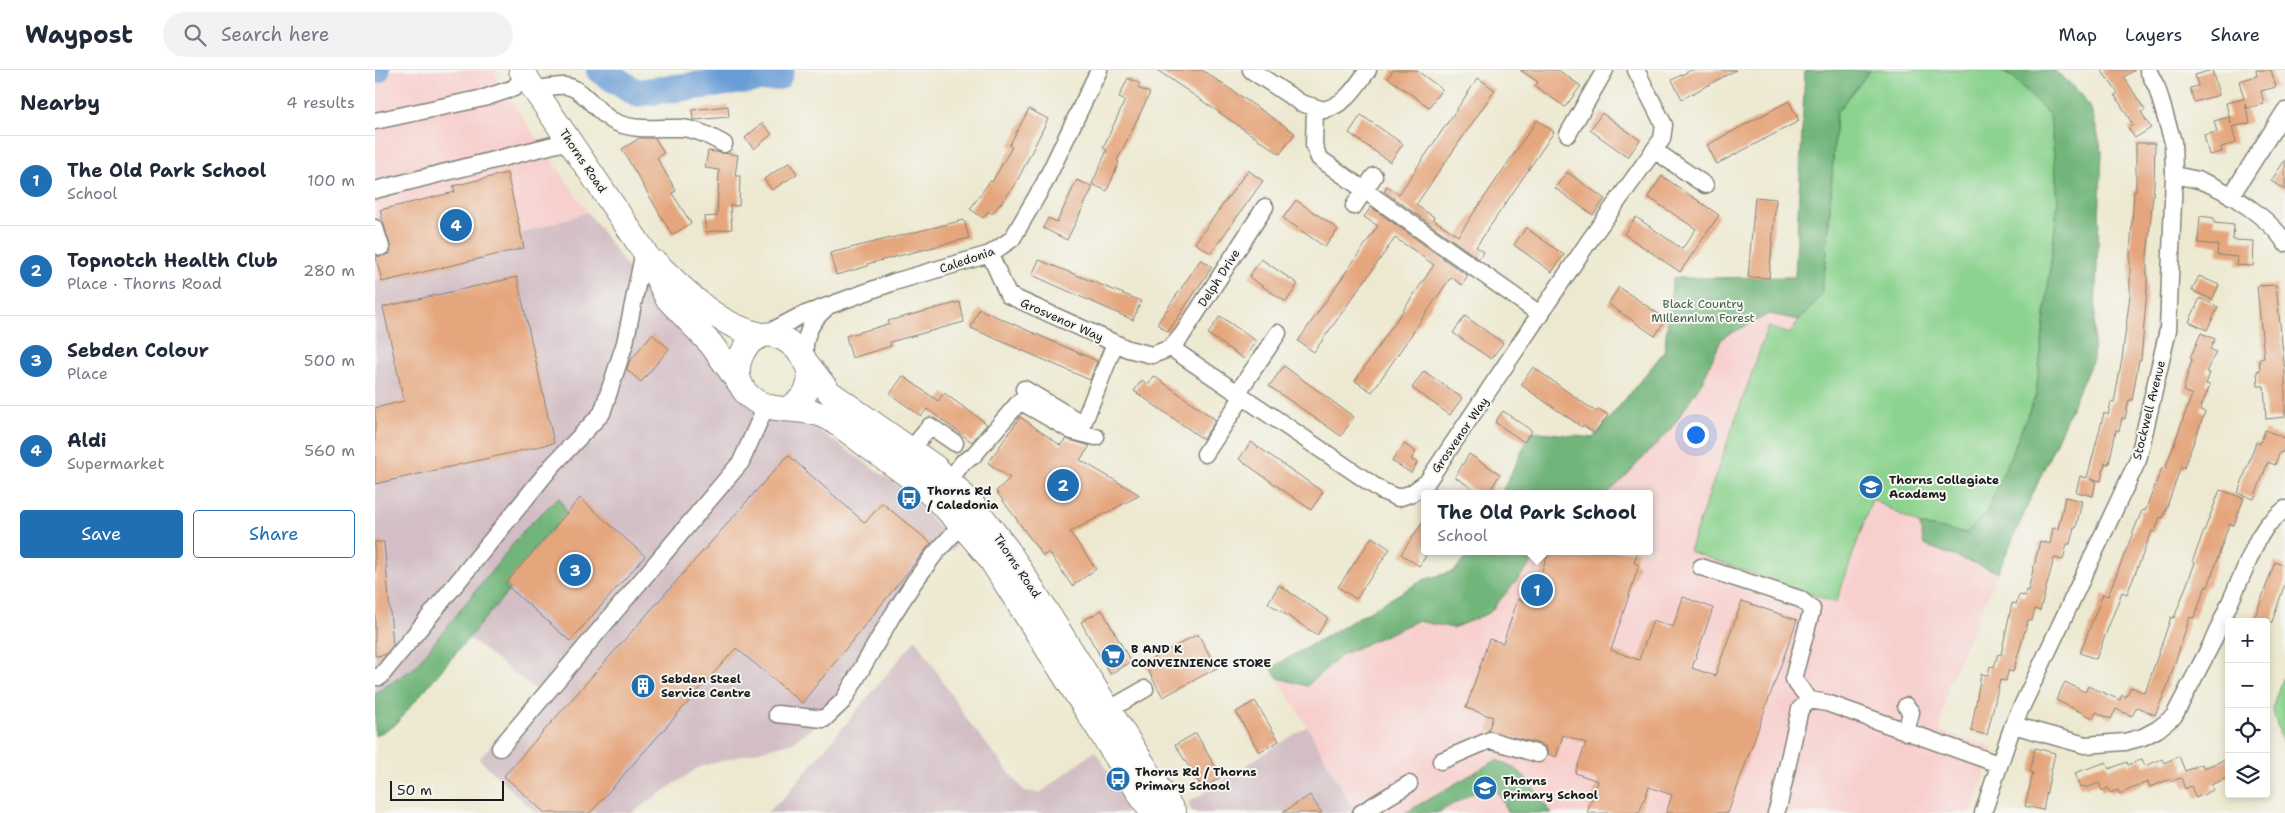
<!DOCTYPE html>
<html lang="en">
<head>
<meta charset="utf-8">
<style>
	body { margin:0; font-family:"Shantell Sans",sans-serif; background:#f2f2f3; color:#1f2937 }
	.controls { position:absolute; right:15px; bottom:15px; display:grid; overflow:hidden; border-radius:5px; box-shadow:0 2px 8px #0003 }
	.controls button { width:45px; height:45px; display:grid; place-items:center; padding:0; border:0; border-bottom:1px solid #e0e1e3; background:#fff; color:#1f2937; font:25px sans-serif }
	.scale { position:absolute; left:15px; bottom:12px; width:114px; box-sizing:border-box; padding-left:5px; border:2px solid #1c1c1c; border-top:0; font-size:14px; line-height:18px; white-space:nowrap; color:#1c1c1c; -webkit-text-stroke:4px #f6f6f2; paint-order:stroke }
	.you { position:absolute; left:1320px; top:364px; width:18px; height:18px; margin:-12px; border:4px solid #fff; border-radius:50%; background:#1a73e8; box-shadow:0 0 0 8px #1a73e833 }
	.badge { display:grid; place-items:center; width:32px; height:32px; border-radius:50%; background:#1f6fb2; color:#fff; font-size:16px; font-weight:700 }
	.pin { position:absolute; translate:-50% -50%; border:2px solid #fff; box-shadow:0 1px 5px #0006 }
	.popup { position:absolute; left:1046px; top:420px; width:232px; height:65px; box-sizing:border-box; display:grid; place-content:center; border-radius:5px; background:#fff; filter:drop-shadow(0 1px 4px #0005); font-size:16px; white-space:nowrap; color:#747a83 }
	.popup b { font-size:19px; color:#1f2937 }
	.popup::after { content:''; position:absolute; left:50%; top:100%; margin-left:-10px; border:10px solid transparent; border-top-color:#fff }
	.list { margin:0; padding:0; list-style:none }
	h2 { display:flex; justify-content:space-between; align-items:center; height:65px; margin:0; padding:0 20px; font-size:21px }
	h2 small { font-size:16px; font-weight:400; color:#747a83 }
	.list li { display:grid; grid-template-columns:32px 1fr auto; gap:15px; align-items:center; box-sizing:border-box; height:90px; padding:0 20px; border-top:1px solid #e0e1e3 }
	.list b { display:block; font-size:19px; white-space:nowrap }
	.list p { margin:0; font-size:16px; white-space:nowrap; color:#747a83 }
	.list em { font-size:16px; font-style:normal; color:#747a83 }
	.actions { display:flex; gap:10px; padding:15px 20px }
	.actions a { flex:1; padding:11px 0; border:1px solid #1f6fb2; border-radius:5px; text-align:center; font-size:18px; color:#1f6fb2 }
	.actions .main { background:#1f6fb2; color:#fff }
	.icon { flex:none; width:28px; height:28px; fill:none; stroke:currentColor; stroke-width:2; stroke-linecap:round; stroke-linejoin:round }
	.map { position:relative; flex:none; width:1910px; height:743px; overflow:hidden }
	header { display:flex; align-items:center; gap:30px; box-sizing:border-box; height:70px; padding:0 25px; background:#fff; border-bottom:1px solid #e0e1e3 }
	header strong { font-size:24px }
	nav { display:flex; gap:28px; margin-inline-start:auto; font-size:18px }
	.search { width:350px; height:45px; background:#f2f2f3; display:flex; align-items:center; gap:12px; box-sizing:border-box; padding:0 18px; border-radius:28px; color:#747a83; font-size:19px }
	main { display:flex }
	aside { flex:1; background:#fff }
	.map>svg:first-child { display:block }
	.built { fill:#f7d0ce }
	.industrial { fill:#d2bec4 }
	.green { fill:#8cd38f; stroke:#547856 }
	.forest { fill:#71b57a; stroke:#46684b }
	.lines { fill:none; stroke-linecap:round; stroke-linejoin:round }
	.river { stroke:#6b9dd6; stroke-width:28 }
	.building { fill:#e5a67d }
	.minor-casing { stroke:#848276; stroke-width:19 }
	.highway-casing { stroke:#848276; stroke-width:26 }
	.minor { stroke:#fff; stroke-width:16 }
	.highway { stroke:#fff; stroke-width:24 }
	.labels { text-anchor:middle; dominant-baseline:central; stroke-width:4; stroke-linejoin:round; paint-order:stroke }
	.street-label { font-size:12px; fill:#1c1c1c; stroke:#f6f6f2 }
	.park-label { font-size:12px; fill:#435c44; stroke:#f6f6f2 }
	.poi-label { font-size:12px; font-weight:bold; fill:#1c1c1c; stroke:#f6f6f2; text-anchor:start }
</style>
</head>
<body>
<header>
<strong>Waypost</strong>
<div class="search"><svg class="icon" aria-label="search" viewBox="0 0 24 24"><circle cx="10" cy="10" r="6"/><path d="M15 15l6 6"/></svg>Search here</div>
<nav><a>Map</a><a>Layers</a><a>Share</a></nav>
</header>
<main>
<aside>
<h2>Nearby<small>4 results</small></h2>
<ul class="list">
<li><span class="badge">1</span><div><b>The Old Park School</b><p>School</p></div><em>100 m</em></li>
<li><span class="badge">2</span><div><b>Topnotch Health Club</b><p>Place · Thorns Road</p></div><em>280 m</em></li>
<li><span class="badge">3</span><div><b>Sebden Colour</b><p>Place</p></div><em>500 m</em></li>
<li><span class="badge">4</span><div><b>Aldi</b><p>Supermarket</p></div><em>560 m</em></li>
</ul>
<div class="actions"><a class="main">Save</a><a>Share</a></div>
</aside>
<div class="map">
<svg width="1910" height="743" viewBox="0 0 1910 743">
	<rect width="100%" height="100%" fill="#f6f6f2"/>
	<filter id="ink" filterUnits="userSpaceOnUse"><feTurbulence type="fractalNoise" baseFrequency=".02" numOctaves="2"/><feDisplacementMap in="SourceGraphic" scale="10" xChannelSelector="R" yChannelSelector="G"/><feConvolveMatrix kernelMatrix="1 2 1 2 8 2 1 2 1" color-interpolation-filters="sRGB"/></filter>
	<filter id="wash" filterUnits="userSpaceOnUse"><feTurbulence type="fractalNoise" baseFrequency=".0096" numOctaves="4" result="noise"/><feDisplacementMap in="SourceGraphic" scale="20" xChannelSelector="R" yChannelSelector="G"/><feGaussianBlur stdDeviation="1.12" result="paint"/><feColorMatrix in="noise" values="0 0 0 0 0 0 0 0 0 0 0 0 0 0 0 0 0 1.4 0 .05"/><feComposite in="paint" operator="in"/></filter>
	<g filter="url(#wash)">
		<rect width="100%" height="100%" fill="#ede9d1"/>
		<path class="built" d="M0,0H119L124,13L213,142L0,210Z
			M1430,0H1678L1707,25L1717,42L1724,63L1727,81L1718,289L1573,615L1565,661L1618,677L1598,743H971L978,738L932,656L896,598L1048,510L1079,501L1097,481H1274V424H1126L1157,361L1218,368L1289,281L1373,207H1420Z"/>
		<path class="industrial" d="M213,142L269,221L344,290L383,341L440,358L534,423L581,477L562,488L449,649L418,672L324,697L257,743H161L104,689L163,622L76,554L38,599L0,623V210Z
			M541,569L593,651L649,721L665,723L720,681L760,743H391L409,728Z
			M932,656L978,739L971,743H818L813,733Z"/>
		<path class="green" d="M1495,0H1624L1638,7L1675,46L1683,130L1661,325L1612,442L1591,463L1545,455L1497,429L1461,533L1314,481L1393,257L1415,264L1424,250L1446,225L1452,183L1461,43Z
			M1910,600V674H1908L1897,638Z"/>
		<path class="forest" d="M1430,0H1495L1461,43L1452,183L1446,226L1424,250L1394,244L1347,268L1328,310L1297,358L1241,416L1230,424H1126L1157,361L1218,368L1289,282L1298,208L1420,207Z
			M1624,0H1678L1689,8L1707,25L1717,42L1727,81L1718,289L1623,502L1549,475L1545,455L1591,463L1612,442L1661,325L1683,130L1675,46L1638,7Z
			M184,427L192,443L130,514L135,519L19,656L0,666V623L38,599L152,457Z
			M1097,481H1167L1114,543L1078,558L1042,551L966,585L932,616L903,608L896,598L1048,510L1079,501Z
			M1121,690C1156,701 1155,719 1177,743H1134L1121,719L1111,716L1062,743H1030Z"/>
		<g class="lines">
			<path class="river" d="M0,0H1
				M225,0L261,23L403,6L405,0"/>
		</g>
		<g id="blocks">
			<path class="building" d="M782,0H827L920,63L905,84Z
				M1018,0H1041L1067,19L1054,37L1013,8Z
				M1145,0H1183L1206,16L1190,37L1160,16L1163,12Z
				M1316,0H1361L1307,29L1297,10Z
				M1726,0H1760L1749,7L1770,40L1766,42L1776,58L1760,68L1753,58L1758,55L1740,25L1743,23Z
				M1837,0L1844,25L1819,32L1815,18L1823,16L1820,5Z
				M1881,0H1896L1901,17L1886,21L1889,34L1871,38L1870,33L1875,53L1857,57L1861,73L1846,77L1847,82L1834,85L1829,65L1842,62L1839,51L1854,47L1856,54L1851,33L1869,29L1864,11L1882,6Z
				M753,8L765,14L763,18L775,23L742,91L744,92L732,121L717,114L732,80L728,78L750,30L744,27Z
				M1103,8L1120,20L1041,135L1059,147L1058,149L1083,166L1162,50L1179,62L1101,177L1109,182L1104,189L1009,121L1012,116L1024,124Z
				M1414,31L1424,51L1342,94L1332,75Z
				M353,36L354,47L318,50L317,40Z
				M654,39L673,49L639,117L617,144L613,141L608,148L595,139L615,111L617,112L637,77L634,76Z
				M1227,43L1265,70L1253,87L1215,60Z
				M986,45L1028,74L1015,92L974,63Z
				M387,53L397,64L379,79L370,68Z
				M265,68H280L289,83L282,88L301,121L297,123L316,153L297,165L247,79Z
				M1761,73H1780L1779,115L1772,186V219L1766,290H1764L1757,330H1754L1750,349L1747,348L1744,361L1741,360L1734,394L1730,393L1726,411L1715,409L1721,410L1718,426L1701,422L1705,406L1712,408L1729,343L1733,345L1736,332L1739,333L1747,289L1755,225V185L1759,121H1761Z
				M333,81L363,85L360,106H365L364,136L355,135L357,159L331,162L329,147L342,146L344,100L330,98Z
				M1910,90V120L1896,111Z
				M415,92L422,104L397,120L389,109Z
				M873,100L888,111L836,183L820,173Z
				M1192,102L1230,129L1218,145L1180,118Z
				M132,103L149,178L7,212L1,187L15,184L16,179L5,140L80,122L78,116Z
				M1287,106L1344,145L1305,202L1249,164L1261,147L1307,179L1321,159L1273,127Z
				M702,110L718,117L692,170L668,158L673,148L682,152Z
				M1380,127L1401,129L1394,208L1373,207Z
				M921,130L963,159L950,177L908,148Z
				M996,137L1093,206L1087,215L1076,207L997,322L980,311L1059,195L1037,179L1020,168L939,282L923,271L1003,156L989,147Z
				M1825,146L1839,148V153L1859,155L1858,170L1879,171L1878,196L1861,195L1862,187L1842,185L1843,175L1823,173Z
				M589,150L594,168L492,194L493,196L461,205L455,183Z
				M1151,158L1189,185L1177,202L1139,175Z
				M826,189L837,197L793,262L782,254Z
				M886,189L923,214L911,232L874,207Z
				M664,190L766,231L758,250L657,205Z
				M1824,206L1844,215L1837,230L1817,220Z
				M142,207L179,373L0,414V338L29,331L8,237Z
				M1901,215L1910,303V347L1891,349L1889,316H1883L1882,301L1885,300L1884,289L1889,288L1882,216Z
				M1244,217L1291,249L1280,266L1233,234Z
				M1825,228L1843,237L1832,260L1814,252Z
				M585,232L589,252L515,272L516,276L477,288L471,266L514,254L513,251Z
				M604,239L722,291L715,310L596,258Z
				M845,246L881,271L869,289L833,264Z
				M1090,246L1128,273L1116,289L1078,263Z
				M1826,263L1840,269L1835,279L1841,282L1831,302L1835,303L1831,314L1835,315L1825,340L1830,342L1809,398L1806,396L1788,448L1785,447L1780,462L1777,461L1752,524L1747,522L1721,589L1705,583L1728,524L1733,526L1767,440L1770,441L1787,398L1790,399L1817,325L1808,321L1817,289L1815,288Z
				M277,264L294,279L266,312L252,300L254,292Z
				M909,296L979,347L966,366L894,316Z
				M1158,297L1221,342L1224,339L1233,345L1220,364L1208,355L1207,357L1146,315Z
				M1049,301L1087,328L1075,345L1037,318Z
				M528,306L563,331L569,323L612,354L597,372L552,339L546,346L515,324Z
				M779,306L841,350L828,369L759,321L767,310L773,315Z
				M1128,341L1157,361L1149,372L1120,352Z
				M645,347L685,375L691,369L715,376L705,390L765,425L695,462L721,499L697,516L674,482L668,486L621,421L635,408L613,393Z
				M1890,360L1910,368V376L1907,383L1905,382L1900,395L1893,392L1879,429L1863,423L1881,372L1885,374Z
				M876,372L948,422L936,440L864,389Z
				M1029,374L1041,382L1036,389L1042,393L1036,403L1017,391Z
				M1094,384L1125,404L1113,424H1106L1080,407Z
				M413,385L490,453L507,433L556,473L427,633L361,578L215,743H170L129,706Z
				M1845,420L1869,428L1859,455L1854,454L1833,517L1831,516L1819,548L1815,547L1792,617L1780,645L1762,637L1757,646L1741,639L1736,649L1721,642L1718,648L1681,630L1690,612L1710,622L1713,616L1745,630L1747,625L1751,627L1756,617L1770,623L1796,547L1799,548L1820,493L1817,492Z
				M1690,427L1707,431L1701,458L1699,457L1695,474H1692L1688,490L1679,488L1665,541L1660,539L1657,551L1653,550L1638,602L1633,601L1631,611L1625,610L1612,665L1596,661L1606,604L1613,605L1615,596L1619,597L1623,584L1626,585L1637,533L1641,534L1644,525L1650,526L1651,520L1653,521L1665,471L1675,474L1678,458L1683,459Z
				M205,428L270,486L195,571L130,514Z
				M1050,449V488L1044,496L1026,484Z
				M997,467L1015,479L981,529L963,517Z
				M0,472H9L18,575L10,585L0,586Z
				M1174,481H1263L1259,493L1264,495L1236,580L1264,590L1278,550L1298,557L1308,527L1338,538L1317,598L1340,606L1367,531L1422,550L1353,743H1291L1297,725L1274,717L1264,743H1212L1223,711L1200,703L1211,673L1188,665L1181,687L1173,684L1171,677L1166,674L1113,661L1118,647L1091,638L1114,569L1128,573L1143,529L1156,534Z
				M1900,492L1910,496V513L1897,552H1878Z
				M904,515L953,548L942,565L893,533Z
				M727,540L756,592L735,604L706,552Z
				M823,564L842,598L788,627L769,593Z
				M880,631L904,671L884,682L861,642Z
				M821,663L846,707L828,718L800,675Z
				M1660,678L1680,683L1668,740L1650,736L1658,703L1655,702Z
				M1804,686L1810,701L1827,694L1829,698L1854,688V707L1836,715L1838,720L1821,728L1816,716L1810,719L1806,708L1797,711L1796,709L1775,717L1773,712L1744,724L1743,720L1735,723L1733,718L1727,721L1724,713L1711,718L1710,716L1705,717L1700,703L1731,692L1734,699L1752,692L1753,695L1767,689L1770,696L1787,689L1789,693Z
				M935,725L947,743H907Z"/>
		</g>
	</g>
	<g filter="url(#ink)">
		<use href="#blocks" fill-opacity="0" stroke="#848276" stroke-width="1"/>
		<g class="lines">
			<defs>
				<path id="minor" d="M876,0L926,33L949,40C971,34 980,18 993,0
					M159,19C169,19 180,15 190,16C208,17 222,43 238,51C259,62 284,57 306,58C322,59 336,67 349,74
					M940,39L939,75L944,88L1166,245
					M0,51L109,28L139,18L150,5
					M1193,64L1230,0
					M1279,80L1330,115
					M1799,105C1808,107 1817,108 1826,111C1851,119 1897,150 1910,173
					M0,120L194,71
					M1856,126L1910,41
					M979,136L999,106
					M0,158L6,177
					M615,184L633,225L753,279L777,285L796,278
					M389,265L425,246L519,212L615,184L637,169L670,112L724,0
					M796,278L1007,421L1023,428L1037,423L1052,412L1214,171L1287,69L1289,55L1261,0
					M796,278L807,265L890,137
					M430,290C428,269 434,253 450,239
					M649,319L708,354L740,273
					M863,322L903,263
					M536,380L555,356L580,373
					M830,384L868,326
					M568,419L588,392L598,386L645,331L697,361L721,367
					M1326,497L1425,529L1437,539L1418,609L1435,630
					M0,607H5L177,396L227,343L250,273L269,181
					M735,639L770,619
					M402,644L449,649L468,631L517,546L539,512L559,485L587,454
					M1638,655L1710,675L1750,672L1768,667L1783,659L1799,646L1837,573L1883,469L1892,455L1910,439
					M1531,662L1536,642L1531,636
					M125,678L366,392L391,336
					M1066,691L1115,670L1163,684
					M986,743L1034,714
					M1401,743L1404,734L1425,639L1435,630L1452,633L1623,694
					M1608,743L1638,655L1763,390L1793,260L1799,105L1798,72L1782,18L1773,0"/>
				<path id="highway" d="M146,0L269,181L292,228L336,274L365,314
					M281,193C312,223 344,257 387,265
					M433,295L454,322L560,397L598,435L632,479L799,743
					M412,339C464,312 413,255 386,266C364,275 355,304 371,323C392,347 426,334 452,347C466,355 479,366 492,376C516,393 540,409 561,429C581,447 597,467 614,487L777,743"/>
			</defs>
			<use href="#minor" class="minor-casing"/>
			<use href="#highway" class="highway-casing"/>
			<use href="#minor" class="minor"/>
			<use href="#highway" class="highway"/>
		</g>
	</g>
	<defs>
		<symbol id="school-disc" viewBox="-11 -11 22 22"><circle r="9.5" fill="#1f6fb2" stroke="#f6f6f2"/><path d="M0-5L7-2L0 1L-7-2ZM-4 1L0 2.5L4 1V4Q0 6-4 4Z" fill="#fff"/></symbol>
		<symbol id="bus-disc" viewBox="-11 -11 22 22"><circle r="9.5" fill="#1f6fb2" stroke="#f6f6f2"/><path d="M-5-6H5V4H4V6H2V4H-2V6H-4V4H-5ZM-3.5-4V0h7V-4ZM-3.5 1.2v1.5H-2V1.2ZM2 1.2v1.5H3.5V1.2Z" fill="#fff"/></symbol>
		<symbol id="supermarket-disc" viewBox="-11 -11 22 22"><circle r="9.5" fill="#1f6fb2" stroke="#f6f6f2"/><path d="M-6-5.5h2.5l.6 2H6L4.5 2H-2.5L-4.4-4H-6ZM-1.5 3.2a1.3 1.3 0 1 0 .1 0ZM3 3.2a1.3 1.3 0 1 0 .1 0Z" fill="#fff"/></symbol>
		<symbol id="building-disc" viewBox="-11 -11 22 22"><circle r="9.5" fill="#1f6fb2" stroke="#f6f6f2"/><path d="M-4-6H4V6H1V3H-1V6H-4ZM-2.5-4.3h1.7v1.8h-1.7ZM.8-4.3h1.7v1.8H.8ZM-2.5-1h1.7V.8h-1.7ZM.8-1h1.7V.8H.8Z" fill="#fff"/></symbol>
	</defs>
	<g fill-rule="evenodd">
		<use href="#school-disc" x="1482" y="403" width="28" height="28"/>
		<use href="#bus-disc" x="520" y="414" width="28" height="28"/>
		<use href="#supermarket-disc" x="724" y="572" width="28" height="28"/>
		<use href="#building-disc" x="254" y="602" width="28" height="28"/>
		<use href="#bus-disc" x="729" y="695" width="28" height="28"/>
		<use href="#school-disc" x="1096" y="704" width="28" height="28"/>
	</g>
	<g class="labels">
		<g class="street-label">
			<text transform="translate(208 91) rotate(56)">Thorns Road</text>
			<text transform="translate(592 190) rotate(-19)">Caledonia</text>
			<text transform="translate(844 208) rotate(-57)">Delph Drive</text>
			<text transform="translate(687 250) rotate(24)">Grosvenor Way</text>
			<text transform="translate(1774 340) rotate(-76)">Stockwell Avenue</text>
			<text transform="translate(1085 365) rotate(-55)">Grosvenor Way</text>
			<text transform="translate(642 496) rotate(56)">Thorns Road</text>
		</g>
		<g class="park-label">
			<text x="1328" y="234">Black Country<tspan x="1328" dy="14">Millennium Forest</tspan></text>
		</g>
		<g class="poi-label">
			<text x="1514" y="410">Thorns Collegiate<tspan x="1514" dy="14">Academy</tspan></text>
			<text x="552" y="421">Thorns Rd<tspan x="552" dy="14">/ Caledonia</tspan></text>
			<text x="756" y="579">B AND K<tspan x="756" dy="14">CONVEINIENCE STORE</tspan></text>
			<text x="286" y="609">Sebden Steel<tspan x="286" dy="14">Service Centre</tspan></text>
			<text x="760" y="702">Thorns Rd / Thorns<tspan x="760" dy="14">Primary School</tspan></text>
			<text x="1128" y="711">Thorns<tspan x="1128" dy="14">Primary School</tspan></text>
		</g>
	</g>
</svg>
<div class="controls">
<button>+</button>
<button>−</button>
<button><svg class="icon" aria-label="locate" viewBox="0 0 24 24"><circle cx="12" cy="12" r="6"/><path d="M12 2v4M12 18v4M2 12h4M18 12h4"/></svg></button>
<button><svg class="icon" aria-label="layers" viewBox="0 0 24 24"><path d="M12 4l9 5-9 5-9-5zM3 14l9 5 9-5"/></svg></button>
</div>
<div class="scale">50 m</div>
<div class="you"></div>
<div class="pin badge" style="left:1162px;top:520px">1</div>
<div class="popup"><b>The Old Park School</b>School</div>
<div class="pin badge" style="left:688px;top:415px">2</div>
<div class="pin badge" style="left:200px;top:500px">3</div>
<div class="pin badge" style="left:81px;top:155px">4</div>
</div>
</main>
</body>
</html>
